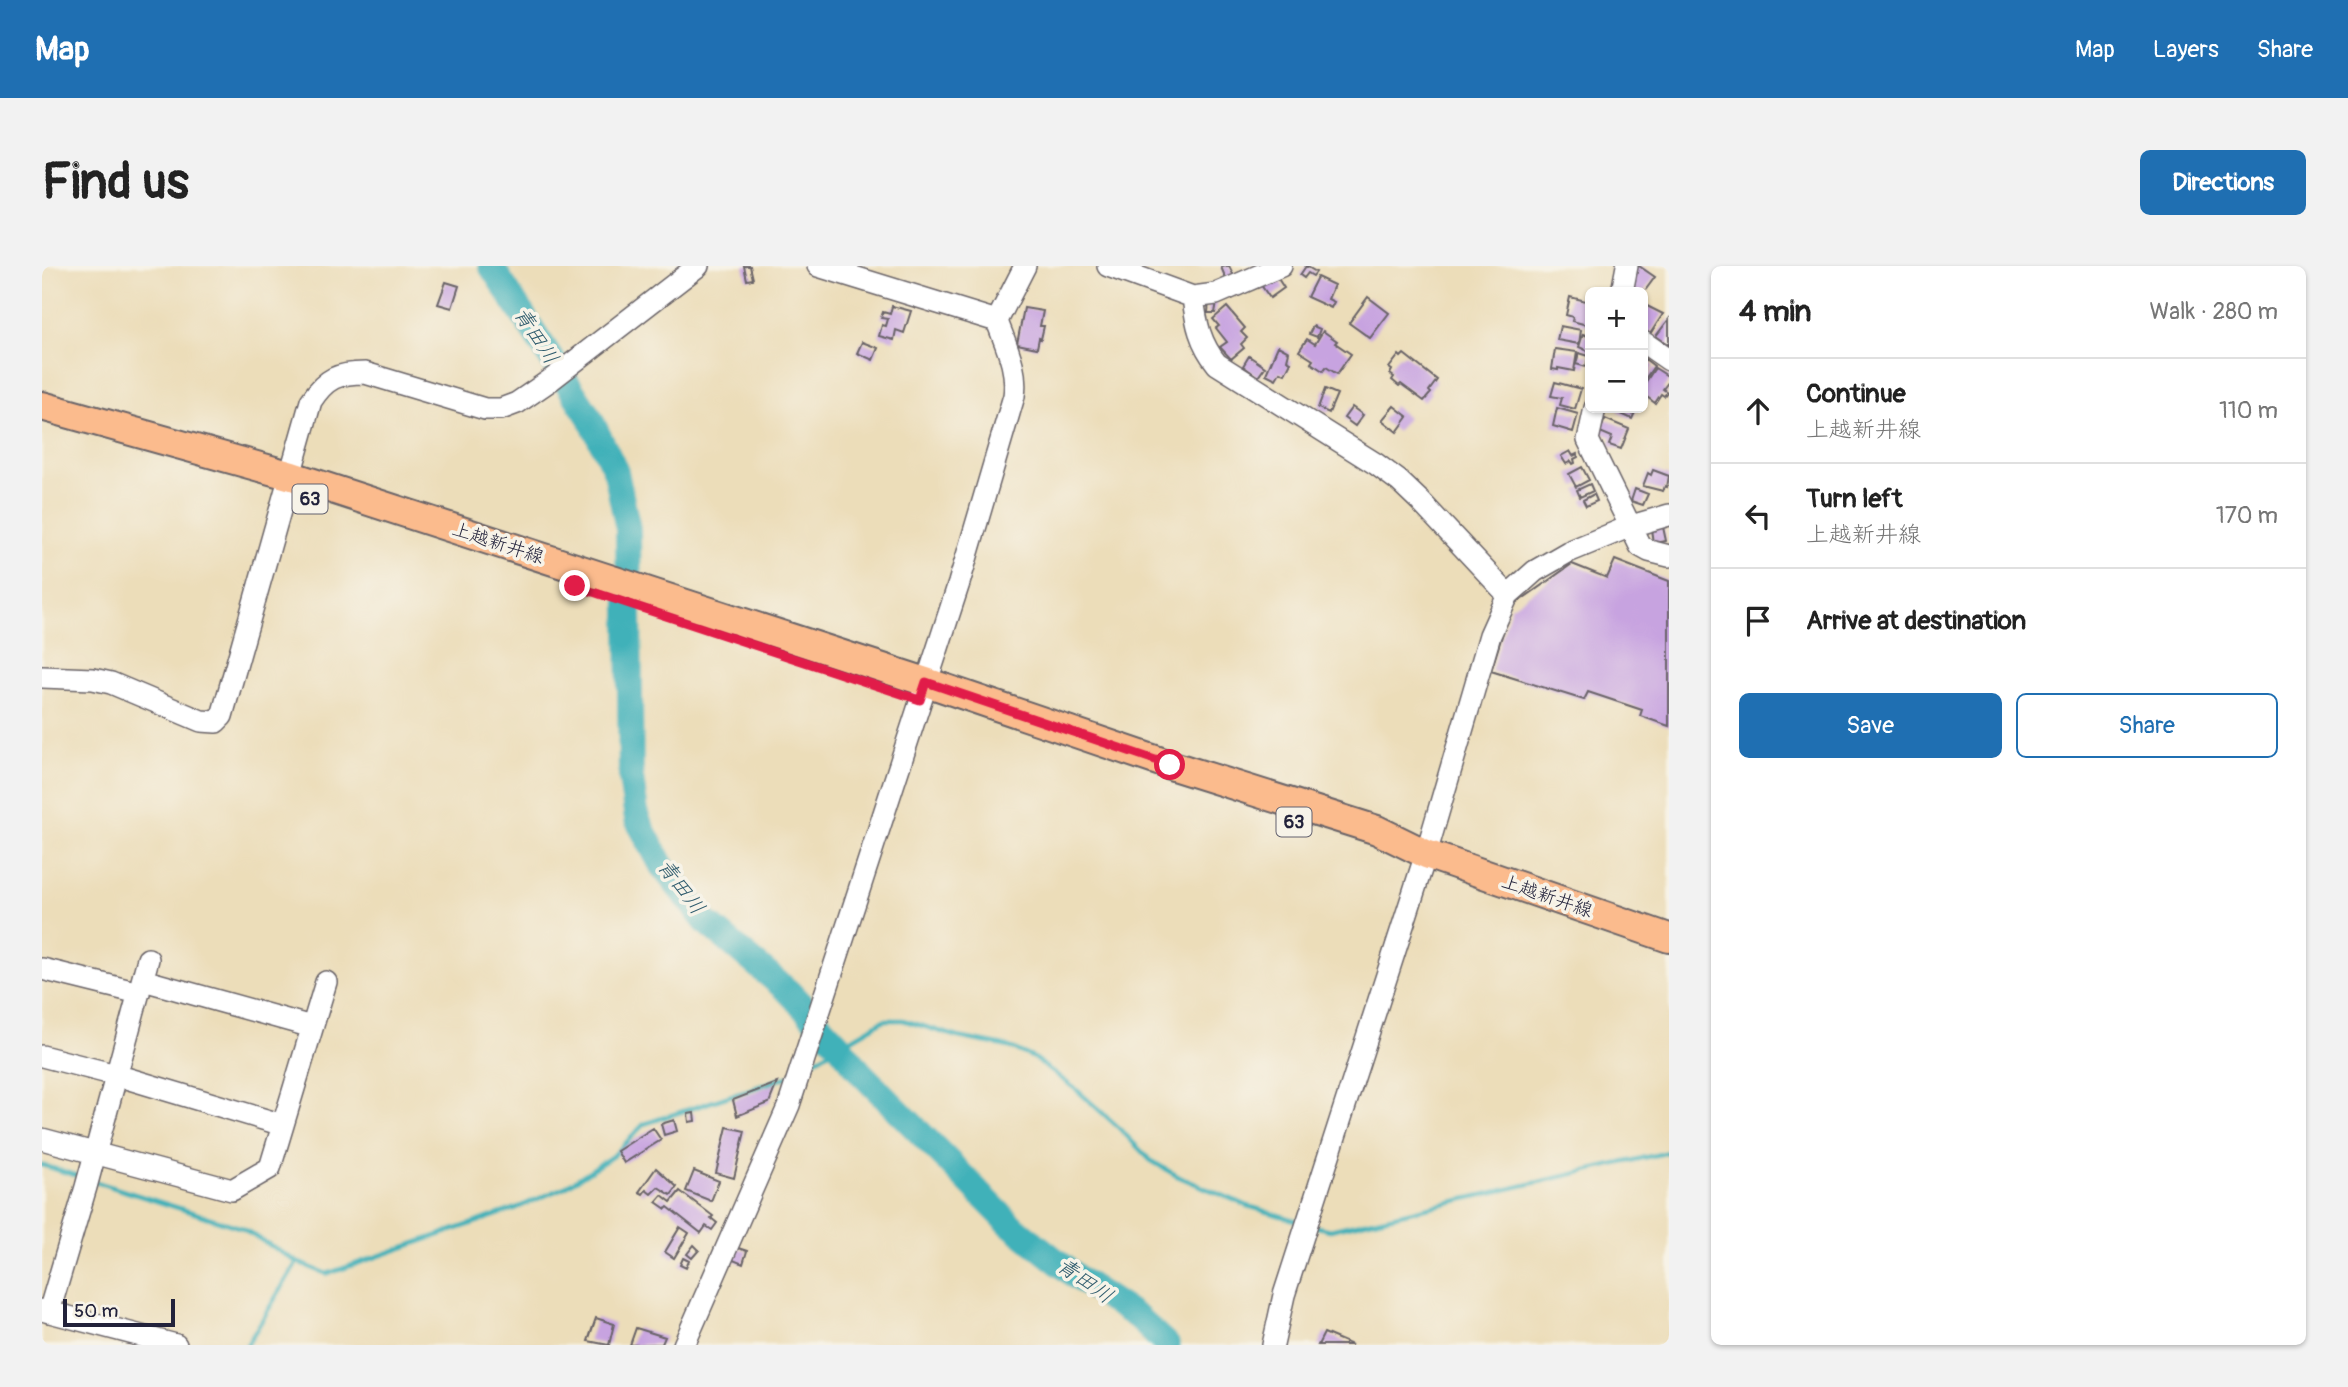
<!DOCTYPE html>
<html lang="en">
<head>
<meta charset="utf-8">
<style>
	body { margin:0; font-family:Pangolin,"Klee One",sans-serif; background:#f2f2f2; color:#222 }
	.controls { position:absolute; right:21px; top:21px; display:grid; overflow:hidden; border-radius:10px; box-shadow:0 2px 5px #0004 }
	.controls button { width:63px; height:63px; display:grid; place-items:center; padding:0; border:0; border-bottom:2px solid #e0e0e0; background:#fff; color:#222; font:35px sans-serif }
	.scale { position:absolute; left:21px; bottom:18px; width:112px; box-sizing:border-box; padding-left:7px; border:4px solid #22223b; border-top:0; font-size:19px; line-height:24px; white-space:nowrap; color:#22223b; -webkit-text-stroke:5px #f7f3e8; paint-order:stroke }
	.stop { position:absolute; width:21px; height:21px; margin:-16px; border:5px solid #e11d48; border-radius:50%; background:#fff }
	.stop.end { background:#e11d48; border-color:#fff; box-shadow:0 2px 7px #0008 }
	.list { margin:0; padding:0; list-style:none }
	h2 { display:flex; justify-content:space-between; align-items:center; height:91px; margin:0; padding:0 28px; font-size:30px }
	h2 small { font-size:23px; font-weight:400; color:#767676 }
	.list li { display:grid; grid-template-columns:46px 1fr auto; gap:21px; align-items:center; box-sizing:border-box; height:105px; padding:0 28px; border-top:2px solid #e0e0e0 }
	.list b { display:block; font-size:26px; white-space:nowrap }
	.list p { margin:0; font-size:23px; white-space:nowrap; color:#767676 }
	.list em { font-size:23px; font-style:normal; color:#767676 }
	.actions { display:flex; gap:14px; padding:21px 28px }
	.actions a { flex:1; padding:16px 0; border:2px solid #1f6fb2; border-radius:10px; text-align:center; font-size:24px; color:#1f6fb2 }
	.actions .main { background:#1f6fb2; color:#fff }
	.icon { flex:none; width:38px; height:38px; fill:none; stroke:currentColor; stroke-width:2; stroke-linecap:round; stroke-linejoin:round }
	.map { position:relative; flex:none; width:1627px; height:1079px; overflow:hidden; border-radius:10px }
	header { display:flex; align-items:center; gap:42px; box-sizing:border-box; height:98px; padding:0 35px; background:#1f6fb2; color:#fff }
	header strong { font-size:33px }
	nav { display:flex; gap:38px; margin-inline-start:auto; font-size:24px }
	.intro { display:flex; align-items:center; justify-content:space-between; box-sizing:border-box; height:168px; padding:0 42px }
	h1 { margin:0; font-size:49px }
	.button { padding:18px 32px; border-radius:10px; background:#1f6fb2; color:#fff; font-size:24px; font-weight:700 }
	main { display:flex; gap:42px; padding:0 42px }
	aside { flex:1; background:#fff; border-radius:10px; box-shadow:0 2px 5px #0004 }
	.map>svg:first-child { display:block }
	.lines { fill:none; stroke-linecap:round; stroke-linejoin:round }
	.stream { stroke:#41b1b9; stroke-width:4.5 }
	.river { stroke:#41b1b9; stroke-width:26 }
	.building { fill:#c7a3e0 }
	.minor-casing { stroke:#696367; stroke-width:24 }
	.major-casing { stroke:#696367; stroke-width:32 }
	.minor { stroke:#fff; stroke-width:21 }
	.major { stroke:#fbbb8d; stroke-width:28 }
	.route { stroke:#e11d48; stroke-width:9 }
	.labels { text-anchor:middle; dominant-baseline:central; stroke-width:7; stroke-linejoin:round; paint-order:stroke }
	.shield { fill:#f7f3e8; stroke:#62616f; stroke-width:2 }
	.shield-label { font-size:18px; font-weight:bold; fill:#22223b }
	.street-label { font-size:19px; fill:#22223b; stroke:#f7f3e8 }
	.water-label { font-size:21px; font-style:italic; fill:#2e5b6d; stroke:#f7f3e8 }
</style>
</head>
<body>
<header>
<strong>Map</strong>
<nav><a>Map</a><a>Layers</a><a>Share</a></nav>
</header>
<div class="intro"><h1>Find us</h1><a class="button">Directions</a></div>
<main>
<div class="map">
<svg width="1627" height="1079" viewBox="0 0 1627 1079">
	<rect width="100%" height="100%" fill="#f7f3e8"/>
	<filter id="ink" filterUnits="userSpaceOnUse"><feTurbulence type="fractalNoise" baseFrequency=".0143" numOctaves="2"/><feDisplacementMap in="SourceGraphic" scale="14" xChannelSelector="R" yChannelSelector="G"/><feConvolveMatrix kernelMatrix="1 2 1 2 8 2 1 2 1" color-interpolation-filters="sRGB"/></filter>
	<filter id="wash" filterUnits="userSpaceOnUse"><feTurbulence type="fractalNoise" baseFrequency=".00686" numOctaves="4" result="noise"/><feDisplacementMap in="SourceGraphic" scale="28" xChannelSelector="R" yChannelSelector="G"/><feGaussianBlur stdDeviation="1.57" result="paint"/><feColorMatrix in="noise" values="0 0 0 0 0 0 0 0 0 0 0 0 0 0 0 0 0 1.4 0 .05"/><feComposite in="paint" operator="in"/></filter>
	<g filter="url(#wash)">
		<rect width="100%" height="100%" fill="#ecddb9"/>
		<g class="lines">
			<path class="stream" d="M770,796L842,754H861L916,771L967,781L992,792L1036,825L1075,860L1108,894L1135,910L1206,940L1259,956
				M0,899L39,911
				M51,915L200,962L255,996L285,1008L475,942L523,921L572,889L602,858L748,810
				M1271,960L1288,964L1627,886
				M205,1079L255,996"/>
			<path class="river" d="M449,0L548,152L574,206L586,263L589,512L595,553L620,600L664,656L747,726L798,780L819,807L968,958L1037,1013L1095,1051L1125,1079"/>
		</g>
		<g id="blocks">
			<path class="building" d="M702,0H708L711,13L705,14Z
				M1187,0L1192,10L1184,13L1179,1Z
				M1264,0L1274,6L1271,10L1266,7L1262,12L1258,9Z
				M1589,0H1597L1613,11L1602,26H1594L1582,17Z
				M1233,8L1242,22L1228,32L1219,19Z
				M1275,11L1292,19L1286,33L1292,36L1289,42L1265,31Z
				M404,16L417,20L410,42L396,38Z
				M1326,31L1347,47L1328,72L1307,57Z
				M1528,31L1548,36V55H1546L1545,59L1530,55L1531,51L1524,49Z
				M1167,35L1175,36L1173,47H1166Z
				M1601,38L1621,48L1608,68L1601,63Z
				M850,40L869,45L862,67L854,64L852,74L837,70L840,59L844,60L846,53L839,52L841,46L848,48Z
				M1185,41L1203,62L1199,66L1205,72L1199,78L1202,82L1189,93L1178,81L1185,76L1174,62L1177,60L1171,53Z
				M982,42L1001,45L998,60H1002L999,73L997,72L995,82L975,78Z
				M1627,53V79L1614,70Z
				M1271,60L1278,63L1275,71L1267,68Z
				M1518,60L1539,64L1537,78L1515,74Z
				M1281,65L1295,75L1293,77L1309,88L1295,108L1284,101L1281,105L1269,97L1271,94L1257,85L1265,73L1273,78Z
				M1541,68L1548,71V86L1537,81Z
				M820,76L836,82L831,94L815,87Z
				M1236,80L1247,86L1245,94L1249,96L1243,108L1238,106L1234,113L1224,108Z
				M1513,83L1535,86L1532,105L1516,102V104L1510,103Z
				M1537,87L1547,90L1544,101L1534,98Z
				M1362,88L1395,114L1387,125L1389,127L1382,135L1359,118L1357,120L1350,114L1352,111L1348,108L1350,104L1347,102L1357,89L1359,91Z
				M1207,90L1223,101L1216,111L1201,100Z
				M1603,93L1612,100L1601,116V96Z
				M1613,102L1627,111V115L1621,123L1625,126L1622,130L1619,128L1613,137L1601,128V120Z
				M1513,116L1539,123L1533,143L1518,139L1520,132L1509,130Z
				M1283,123L1295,128L1287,147L1276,142Z
				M1352,140L1366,151L1355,166L1340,154Z
				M1310,141L1321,149L1313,160L1302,152Z
				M1515,142L1536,148L1531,166L1511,160Z
				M1577,142H1595L1590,153L1575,146Z
				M1563,153L1587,163L1579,183L1567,179L1570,171L1558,166Z
				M1528,185L1531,190L1535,188L1536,191L1532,193L1533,197L1531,198L1529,195L1524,198L1519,190Z
				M1540,201L1547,214L1534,221L1527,208Z
				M1611,204L1627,210L1625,221L1623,220L1621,225L1601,220L1606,207L1609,209Z
				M1548,218L1551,225L1538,231L1535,224Z
				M1593,223L1606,228L1601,239L1589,235Z
				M1552,228L1555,235L1544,240L1541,234Z
				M1621,261L1624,275L1611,277L1609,263Z
				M1573,294L1627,315V460L1598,450L1600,444L1546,426L1542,434L1449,405L1469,341L1530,298L1565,312Z
				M735,817L727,837L695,850L691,834Z
				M652,847L653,855L647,856L646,848Z
				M632,854L635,865L622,869L619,858Z
				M685,861L703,865L692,912L674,907Z
				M611,862L619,874L582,897L575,885Z
				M614,902L635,921L629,929L616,921L609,928L604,924L601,928L597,926Z
				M652,905L677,915L669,935L644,925Z
				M638,925L671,950L669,952L675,957L670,964L664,960L659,967L626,941L624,943L614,936L620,929L629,936Z
				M638,961L647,967L632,992L623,986Z
				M652,979L657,984L650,992L645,988Z
				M690,980L705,985L701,998L686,992Z
				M641,992L647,995L644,1002L638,999Z
				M554,1052L572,1058L567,1079L546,1075Z
				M594,1062L623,1071L620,1078L588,1079Z
				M1282,1067L1310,1079H1276Z"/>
		</g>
	</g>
	<g filter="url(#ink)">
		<use href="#blocks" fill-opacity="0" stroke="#696367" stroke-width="2"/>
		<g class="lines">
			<defs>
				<path id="minor" d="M776,0L955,55
					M1066,0L1151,31L1174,28L1239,0
					M1580,26L1585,0
					M1151,31C1154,57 1158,77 1175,98L1334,198L1357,215L1378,235L1466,329
					M1601,76L1627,94
					M1553,142L1546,174L1598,280L1607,285L1627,290
					M0,411L51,413L69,417L159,455L174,456L180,450L269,135C284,112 296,107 323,107L443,143H459L475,137L510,113L656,0
					M0,703L97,727
					M101,714L270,761
					M0,790L74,809L241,859
					M0,873L190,924L228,902L284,716
					M0,1044L134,1079
					M7,1046L44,921L106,693
					M642,1079L747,839L917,317L972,130C976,103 964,80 955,55L983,0
					M1231,1079L1242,1029L1384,588L1448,369L1466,329L1493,305L1526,286L1589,260L1627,249"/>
				<path id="major" d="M0,140L250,210L884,416L1128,499L1335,564L1384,588L1627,672"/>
			</defs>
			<use href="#minor" class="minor-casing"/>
			<use href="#major" class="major-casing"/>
			<use href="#minor" class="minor"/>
			<use href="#major" class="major"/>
		</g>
	</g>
	<g class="lines" filter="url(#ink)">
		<path class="route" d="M533,320L878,434L884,416L1128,499"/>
	</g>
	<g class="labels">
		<g class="shield">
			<rect x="250.5" y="218.5" width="35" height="29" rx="5"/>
			<rect x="1234.5" y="541.5" width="35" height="29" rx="5"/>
		</g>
		<g class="shield-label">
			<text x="268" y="233">63</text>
			<text x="1252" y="556">63</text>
		</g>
		<g class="street-label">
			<text transform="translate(456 277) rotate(18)">上越新井線</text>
			<text transform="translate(1505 630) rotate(19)">上越新井線</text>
		</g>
		<g class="water-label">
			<text transform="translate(494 70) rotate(57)">青田川</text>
			<text transform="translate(639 621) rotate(53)">青田川</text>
			<text transform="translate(1043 1015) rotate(35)">青田川</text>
		</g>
	</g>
</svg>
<div class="controls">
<button>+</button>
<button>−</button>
</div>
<div class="scale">50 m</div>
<div class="stop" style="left:1128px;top:499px"></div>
<div class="stop end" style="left:533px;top:320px"></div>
</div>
<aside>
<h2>4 min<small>Walk · 280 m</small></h2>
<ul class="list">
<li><svg class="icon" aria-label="ahead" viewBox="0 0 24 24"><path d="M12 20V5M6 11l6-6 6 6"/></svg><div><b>Continue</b><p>上越新井線</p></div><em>110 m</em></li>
<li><svg class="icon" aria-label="left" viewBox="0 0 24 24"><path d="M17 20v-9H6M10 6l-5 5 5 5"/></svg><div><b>Turn left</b><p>上越新井線</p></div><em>170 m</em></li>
<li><svg class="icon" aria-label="arrive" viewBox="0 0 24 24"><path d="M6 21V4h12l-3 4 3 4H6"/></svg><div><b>Arrive at destination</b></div></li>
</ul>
<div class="actions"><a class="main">Save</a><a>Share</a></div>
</aside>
</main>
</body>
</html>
